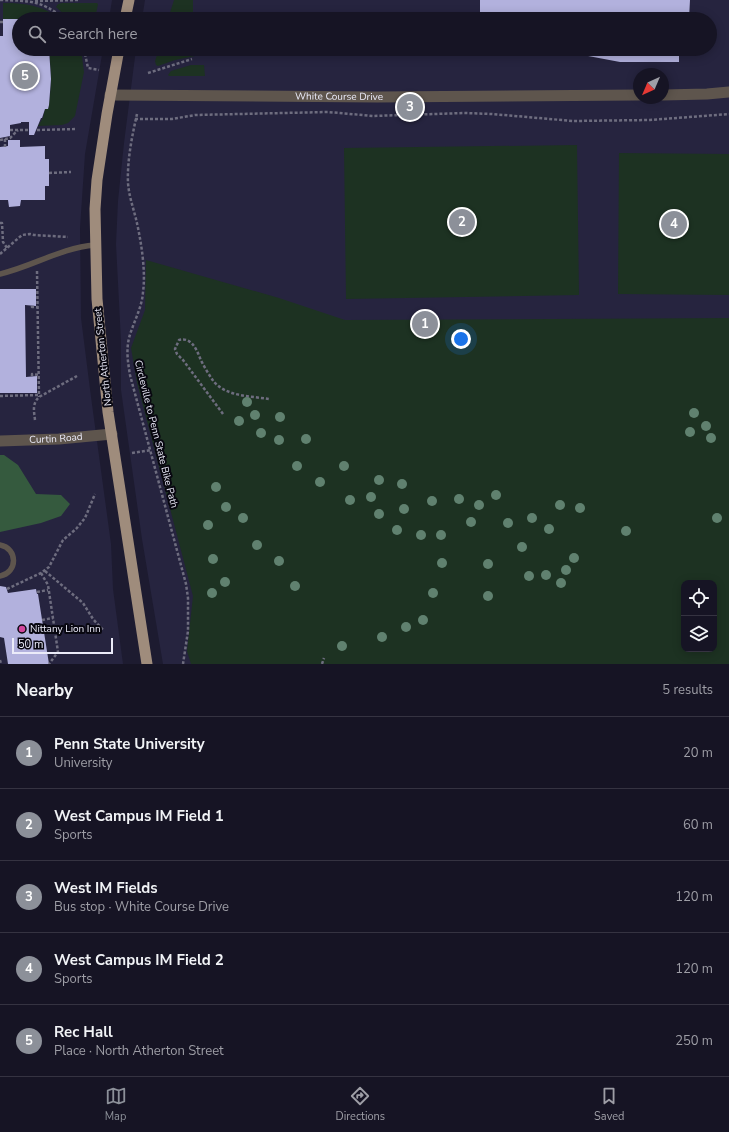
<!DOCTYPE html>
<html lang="en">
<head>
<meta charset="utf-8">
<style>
	body { margin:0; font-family:"Nunito Sans",sans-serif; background:#232131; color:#f1f3f6 }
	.controls { position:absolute; right:12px; bottom:12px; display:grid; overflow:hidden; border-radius:8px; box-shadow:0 2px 10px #0003 }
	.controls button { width:36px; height:36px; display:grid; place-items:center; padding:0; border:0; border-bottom:1px solid #353341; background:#161424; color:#f1f3f6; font:20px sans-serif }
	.compass { position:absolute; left:633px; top:68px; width:36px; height:36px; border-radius:50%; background:#161424; box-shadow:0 2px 10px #0003; rotate:224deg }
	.scale { position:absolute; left:12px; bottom:10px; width:101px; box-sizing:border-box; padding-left:4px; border:2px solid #ebebf9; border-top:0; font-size:11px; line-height:14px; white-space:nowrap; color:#ebebf9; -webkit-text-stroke:3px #080710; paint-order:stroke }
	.you { position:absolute; left:461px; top:339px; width:14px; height:14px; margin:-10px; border:3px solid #fff; border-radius:50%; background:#1a73e8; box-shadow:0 0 0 6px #1a73e833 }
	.badge { display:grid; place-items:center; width:26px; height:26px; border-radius:50%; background:#8c9099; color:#fff; font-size:13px; font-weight:700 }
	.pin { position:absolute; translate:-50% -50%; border:2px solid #fff; box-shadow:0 1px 4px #0006 }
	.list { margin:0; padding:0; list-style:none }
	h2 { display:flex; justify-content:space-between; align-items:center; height:52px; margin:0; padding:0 16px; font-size:17px }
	h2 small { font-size:13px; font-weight:400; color:#9e9ea6 }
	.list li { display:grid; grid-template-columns:26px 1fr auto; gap:12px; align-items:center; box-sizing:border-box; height:72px; padding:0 16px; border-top:1px solid #353341 }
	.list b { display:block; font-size:15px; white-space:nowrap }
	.list p { margin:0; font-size:13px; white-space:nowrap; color:#9e9ea6 }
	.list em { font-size:13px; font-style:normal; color:#9e9ea6 }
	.icon { flex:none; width:22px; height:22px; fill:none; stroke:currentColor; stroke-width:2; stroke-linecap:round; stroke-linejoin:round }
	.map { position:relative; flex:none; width:729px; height:664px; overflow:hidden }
	.search { position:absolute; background:#161424; box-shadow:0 2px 10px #0003; left:12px; right:12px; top:12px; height:44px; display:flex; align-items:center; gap:10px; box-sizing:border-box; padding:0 14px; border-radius:22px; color:#9e9ea6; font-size:15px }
	.sheet { height:412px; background:#161424 }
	nav { display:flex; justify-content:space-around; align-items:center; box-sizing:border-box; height:56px; border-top:1px solid #353341; background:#161424; font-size:11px; color:#9e9ea6 }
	nav a { display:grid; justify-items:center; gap:2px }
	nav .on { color:#8c9099 }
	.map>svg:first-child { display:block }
	.built { fill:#26243f; fill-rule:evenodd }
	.green { fill:#1d3222; fill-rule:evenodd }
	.forest { fill:#355a3e }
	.building { fill:#b2b1dd }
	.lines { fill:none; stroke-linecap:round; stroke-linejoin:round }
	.path { stroke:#6e6d7f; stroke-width:2.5; stroke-dasharray:3 2; stroke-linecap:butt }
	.service { stroke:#5e554d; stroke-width:5.5 }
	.minor { stroke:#5e554d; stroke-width:11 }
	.primary { stroke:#9f8c7c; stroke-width:11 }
	.tree { fill:#60816f }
	.hotel-dot { fill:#d1479c; stroke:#080710; stroke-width:1.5 }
	.labels { text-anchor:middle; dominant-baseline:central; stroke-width:4; stroke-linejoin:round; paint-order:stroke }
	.street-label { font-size:10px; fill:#ebebf9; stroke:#080710 }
	.poi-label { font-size:10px; fill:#ebebf9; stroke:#080710; text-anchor:start }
</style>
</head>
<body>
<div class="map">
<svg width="729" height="664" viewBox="0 0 729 664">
	<rect width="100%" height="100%" fill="#1d1b30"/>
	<path class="built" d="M0,0H112L109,19H19V49H103L85,154L80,228L81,318L91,397L111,544L113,589L123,664H0Z
		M145,0H729V664H163L142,539L121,390V341L116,244L118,201L124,143L136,49H710V19H142ZM639,74H663V98H639ZM684,583H714V649H684Z"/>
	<path class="green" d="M174,0H193V19H168Z
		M3,3C24,3 42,5 60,19H46L45,16L35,17L34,19H20V18L19,19H3Z
		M62,3H97L98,4L95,19H69L56,7L58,4Z
		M49,49H81L84,72L75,116L68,123L62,125L38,126L43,118L45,109H48C52,89 51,69 49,49Z
		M159,49H194L195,56L175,60L158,66L156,65L155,61Z
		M191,65H204L205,76H169L168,75L171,71Z
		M577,145L579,295L346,299L344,148Z
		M619,153L729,154V295L618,294Z
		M146,260L279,298L345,320L729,318V664H191L187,651L193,596L137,383L131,348L145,310ZM684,583H714V649H684Z"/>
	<path class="forest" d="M0,455H4L18,465L36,494L61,495L70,504L61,516L41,523L0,532Z"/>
	<path class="building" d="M480,0H690L689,19H480Z
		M3,19H19V49H49L51,79L49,105L48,109H45L42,118H41L34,135H29V122H21V123L10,125V136L0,138V36H3Z
		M551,49H679V62H620Z
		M8,140H20V147L45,146V159H49V186H45V200H21L20,206L9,207L8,200H0V147L8,146Z
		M0,289H36V306L25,305L26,377L37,376V393H0Z
		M0,586L6,587L8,593L36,589L37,594H38L49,664H8L4,638L0,637Z"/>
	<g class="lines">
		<path class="path" d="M0,0C31,1 40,0 65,19
			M35,1L80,0
			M0,22H3
			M84,49L88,68L99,70
			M148,73L192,59
			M137,114C132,136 127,161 128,183C129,196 133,207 136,219C141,240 146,271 143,292C142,308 133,323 129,338C126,351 128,363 130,375L186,584L188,598V631L183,664
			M135,119H172L195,115L328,112L373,116L464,113L492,114L573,121L650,120L729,114
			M10,130H30
			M37,130L77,129
			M0,140L10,138L18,130
			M5,147V139
			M49,173L71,172
			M0,223H2L3,242L7,248
			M0,254L22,235L30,234L34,235L68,237
			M37,271L39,397
			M32,306V307H38
			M32,376V374L39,375
			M0,396L39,395
			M223,414L183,360L177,354L175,349L179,340C191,337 196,348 200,358C203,365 209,375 214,382C228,397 251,396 269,399
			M35,420C34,411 32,404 39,397L77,376
			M132,453L151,450
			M45,571L83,603L93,619L104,631
			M41,573L48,585L58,652L49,664
			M7,589L41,573L49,567L63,540L76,529L85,518L95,494
			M37,592L48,590
			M42,620L53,618
			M0,660L1,664
			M322,664L324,658"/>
		<path class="service" d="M0,274C34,266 60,248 95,245
			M0,545C18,548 18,573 0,576"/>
		<g class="minor">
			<path id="s1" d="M110,95L377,97L639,95"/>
			<path d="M663,95L707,94L729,92"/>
			<path id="s2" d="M0,441L59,439L112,434"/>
		</g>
		<path class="primary" d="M125,19L129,0
			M119,49L107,114L97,180L95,209L97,299L108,412L147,664"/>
	</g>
	<g class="tree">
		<circle cx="247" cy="402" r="5"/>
		<circle cx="694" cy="413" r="5"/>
		<circle cx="255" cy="415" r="5"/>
		<circle cx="280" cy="417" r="5"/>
		<circle cx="239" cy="421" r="5"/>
		<circle cx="706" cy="426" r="5"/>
		<circle cx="690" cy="432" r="5"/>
		<circle cx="261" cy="433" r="5"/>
		<circle cx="711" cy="438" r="5"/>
		<circle cx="306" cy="439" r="5"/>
		<circle cx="279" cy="440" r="5"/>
		<circle cx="297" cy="466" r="5"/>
		<circle cx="344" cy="466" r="5"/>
		<circle cx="379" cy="480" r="5"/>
		<circle cx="320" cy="482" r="5"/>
		<circle cx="402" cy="484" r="5"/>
		<circle cx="216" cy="487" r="5"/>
		<circle cx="496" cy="495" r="5"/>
		<circle cx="371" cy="497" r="5"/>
		<circle cx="459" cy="499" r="5"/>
		<circle cx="350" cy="500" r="5"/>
		<circle cx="432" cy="501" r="5"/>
		<circle cx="479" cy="505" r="5"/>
		<circle cx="560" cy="505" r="5"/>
		<circle cx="226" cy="507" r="5"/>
		<circle cx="580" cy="508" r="5"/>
		<circle cx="404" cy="509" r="5"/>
		<circle cx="379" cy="514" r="5"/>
		<circle cx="243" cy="518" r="5"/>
		<circle cx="532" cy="518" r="5"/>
		<circle cx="717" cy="518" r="5"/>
		<circle cx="471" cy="522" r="5"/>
		<circle cx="508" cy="523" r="5"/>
		<circle cx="208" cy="525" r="5"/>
		<circle cx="549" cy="529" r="5"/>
		<circle cx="397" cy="530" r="5"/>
		<circle cx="626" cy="531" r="5"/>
		<circle cx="421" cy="535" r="5"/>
		<circle cx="441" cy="535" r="5"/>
		<circle cx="257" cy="545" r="5"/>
		<circle cx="522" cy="547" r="5"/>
		<circle cx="574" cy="558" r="5"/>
		<circle cx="213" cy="559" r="5"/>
		<circle cx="279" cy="561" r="5"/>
		<circle cx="442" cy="563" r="5"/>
		<circle cx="488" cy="564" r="5"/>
		<circle cx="566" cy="570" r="5"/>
		<circle cx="546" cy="575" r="5"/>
		<circle cx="529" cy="576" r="5"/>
		<circle cx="225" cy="582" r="5"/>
		<circle cx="561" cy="583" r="5"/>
		<circle cx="295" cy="586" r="5"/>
		<circle cx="212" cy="593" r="5"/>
		<circle cx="433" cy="593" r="5"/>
		<circle cx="488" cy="596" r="5"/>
		<circle cx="423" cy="620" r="5"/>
		<circle cx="406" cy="627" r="5"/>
		<circle cx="382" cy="637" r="5"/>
		<circle cx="342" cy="646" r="5"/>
	</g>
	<circle class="hotel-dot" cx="22" cy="629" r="4"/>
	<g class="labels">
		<g class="street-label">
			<text stroke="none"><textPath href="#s1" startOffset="229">White Course Drive</textPath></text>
			<text transform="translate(103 357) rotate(-96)">North Atherton Street</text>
			<text transform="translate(156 434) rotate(76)">Circleville to Penn State Bike Path</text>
			<text stroke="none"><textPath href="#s2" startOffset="56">Curtin Road</textPath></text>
		</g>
		<g class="poi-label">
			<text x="30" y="629">Nittany Lion Inn</text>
		</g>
	</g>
</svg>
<div class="controls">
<button><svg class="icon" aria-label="locate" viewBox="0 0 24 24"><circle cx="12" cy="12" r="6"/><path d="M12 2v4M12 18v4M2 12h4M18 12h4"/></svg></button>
<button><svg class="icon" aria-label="layers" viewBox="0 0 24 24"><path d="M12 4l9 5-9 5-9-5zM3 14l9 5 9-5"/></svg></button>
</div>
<svg class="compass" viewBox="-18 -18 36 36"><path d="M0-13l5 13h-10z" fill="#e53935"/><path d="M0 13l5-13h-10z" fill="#9e9ea6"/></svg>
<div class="scale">50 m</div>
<div class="you"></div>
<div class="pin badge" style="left:425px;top:324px">1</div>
<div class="pin badge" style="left:462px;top:222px">2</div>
<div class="pin badge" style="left:410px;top:107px">3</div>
<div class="pin badge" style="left:674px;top:224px">4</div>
<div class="pin badge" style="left:25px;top:76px">5</div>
<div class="search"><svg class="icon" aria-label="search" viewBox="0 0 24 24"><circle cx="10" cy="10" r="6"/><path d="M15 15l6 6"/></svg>Search here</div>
</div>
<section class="sheet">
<h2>Nearby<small>5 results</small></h2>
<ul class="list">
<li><span class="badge">1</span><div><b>Penn State University</b><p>University</p></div><em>20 m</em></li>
<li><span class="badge">2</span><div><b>West Campus IM Field 1</b><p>Sports</p></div><em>60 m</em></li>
<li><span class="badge">3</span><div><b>West IM Fields</b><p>Bus stop · White Course Drive</p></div><em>120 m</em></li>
<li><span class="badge">4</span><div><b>West Campus IM Field 2</b><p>Sports</p></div><em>120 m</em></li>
<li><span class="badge">5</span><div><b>Rec Hall</b><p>Place · North Atherton Street</p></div><em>250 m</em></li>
</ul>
</section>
<nav>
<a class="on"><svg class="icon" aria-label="map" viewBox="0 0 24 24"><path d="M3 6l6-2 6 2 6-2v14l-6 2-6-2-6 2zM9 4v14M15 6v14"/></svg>Map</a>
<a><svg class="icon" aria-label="directions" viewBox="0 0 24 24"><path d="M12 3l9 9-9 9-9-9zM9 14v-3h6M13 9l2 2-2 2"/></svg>Directions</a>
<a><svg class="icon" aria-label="saved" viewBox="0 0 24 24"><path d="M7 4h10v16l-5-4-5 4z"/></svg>Saved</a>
</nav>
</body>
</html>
